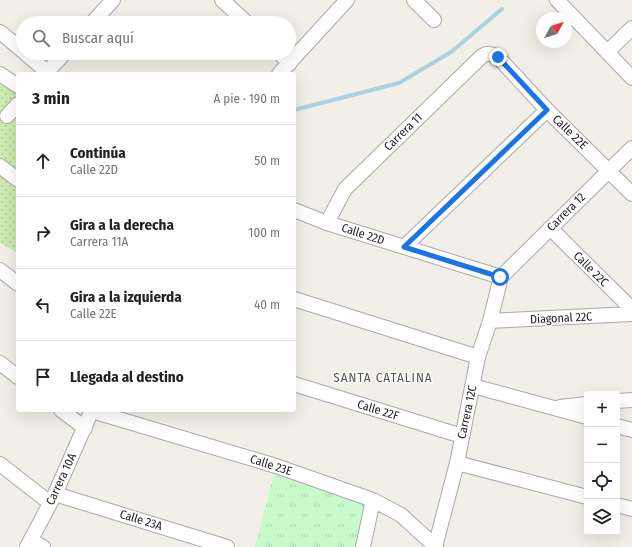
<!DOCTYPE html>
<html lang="es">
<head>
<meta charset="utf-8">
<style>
	body { margin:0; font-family:"Fira Sans Condensed",sans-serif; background:#f2f2f2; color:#222 }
	.controls { position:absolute; right:12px; bottom:12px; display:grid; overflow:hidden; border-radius:4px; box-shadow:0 4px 16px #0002 }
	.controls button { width:36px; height:36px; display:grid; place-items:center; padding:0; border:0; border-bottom:1px solid #e0e0e0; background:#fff; color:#222; font:20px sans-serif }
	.compass { position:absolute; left:536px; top:12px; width:36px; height:36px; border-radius:50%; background:#fff; box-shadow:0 4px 16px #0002; rotate:51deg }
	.stop { position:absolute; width:12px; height:12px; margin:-9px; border:3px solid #1a73e8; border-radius:50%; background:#fff }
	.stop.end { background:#1a73e8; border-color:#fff; box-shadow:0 1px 4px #0008 }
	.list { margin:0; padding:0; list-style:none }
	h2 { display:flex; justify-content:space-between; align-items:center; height:52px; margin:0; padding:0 16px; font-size:17px }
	h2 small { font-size:13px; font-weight:400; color:#767676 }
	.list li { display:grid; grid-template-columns:26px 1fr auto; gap:12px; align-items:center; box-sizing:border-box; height:72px; padding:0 16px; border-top:1px solid #e0e0e0 }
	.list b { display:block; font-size:15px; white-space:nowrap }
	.list p { margin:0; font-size:13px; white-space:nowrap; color:#767676 }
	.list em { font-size:13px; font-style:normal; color:#767676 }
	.icon { flex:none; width:22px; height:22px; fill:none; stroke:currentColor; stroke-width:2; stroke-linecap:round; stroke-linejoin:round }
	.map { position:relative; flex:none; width:632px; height:547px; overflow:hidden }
	.search { position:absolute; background:#fff; box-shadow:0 4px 16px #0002; left:16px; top:16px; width:280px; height:44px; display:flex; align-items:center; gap:10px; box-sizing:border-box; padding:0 14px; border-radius:22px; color:#767676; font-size:15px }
	.panel { position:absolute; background:#fff; box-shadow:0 4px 16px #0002; left:16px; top:72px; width:280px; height:340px; border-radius:4px }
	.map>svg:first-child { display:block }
	.grass { fill:url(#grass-dots) }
	.park { fill:url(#park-tufts) }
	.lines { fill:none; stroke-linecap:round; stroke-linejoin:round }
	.stream { stroke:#aad3df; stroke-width:4 }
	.street-casing { stroke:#a9a9a9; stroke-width:16 }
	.street { stroke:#fff; stroke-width:14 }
	.route { stroke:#1a73e8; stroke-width:5 }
	.labels { text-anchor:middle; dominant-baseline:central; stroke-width:3; stroke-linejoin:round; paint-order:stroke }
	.street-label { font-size:12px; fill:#222; stroke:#fff }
	.neighbourhood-label { font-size:13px; letter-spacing:1px; fill:#555; stroke:#fff }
</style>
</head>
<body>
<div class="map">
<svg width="632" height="547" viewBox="0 0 632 547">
	<defs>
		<pattern id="grass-dots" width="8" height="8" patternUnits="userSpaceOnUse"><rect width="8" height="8" fill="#cdebb0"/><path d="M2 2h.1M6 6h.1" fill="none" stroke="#b0c997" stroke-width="1.8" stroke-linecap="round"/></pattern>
		<pattern id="park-tufts" width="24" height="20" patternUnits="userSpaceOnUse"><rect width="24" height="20" fill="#c8facc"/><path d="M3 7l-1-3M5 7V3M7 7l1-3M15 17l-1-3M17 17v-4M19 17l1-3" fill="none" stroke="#acd6af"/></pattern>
	</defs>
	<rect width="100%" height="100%" fill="#f2efe9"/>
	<path class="grass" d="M0,67L18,78V253L0,243Z"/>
	<path class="park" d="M276,466L373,500L363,547H255Z"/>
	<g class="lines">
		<path class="stream" d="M294,110L399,83L451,52L502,9"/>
		<defs>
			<path id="street" d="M222,0L247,23
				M414,0L434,20
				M557,0L632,78
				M92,23L113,0
				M0,32L23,51
				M607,52L632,28
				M25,53L47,72
				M279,53L290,63
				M0,74L18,86
				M45,74L65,53
				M279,74L347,0
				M7,116L18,104
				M0,166L18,180
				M294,210L327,223L501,277
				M327,223L345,189L482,56C488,52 492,54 498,57L547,110L632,194
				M550,228L632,309
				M404,247L547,110
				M0,270L18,284
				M501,277L632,148
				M294,299L478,357
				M490,321L632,314
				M0,363L18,377
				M294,384L462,436
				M473,386L587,417
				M617,401L632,400
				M560,407L587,404
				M61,410L85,428
				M92,411L276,466L373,500L401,515L436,547
				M617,426L632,430
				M457,463L587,497
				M0,464L50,503
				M55,494L227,547
				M617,505L632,509
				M31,541L43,547
				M27,547L55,494L92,410
				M363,547L373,500
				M435,547L457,463L478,357L490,321L501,277"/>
		</defs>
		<use href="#street" class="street-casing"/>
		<use href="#street" class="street"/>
	</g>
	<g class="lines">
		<path class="route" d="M498,57L547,110L404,247L500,277"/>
	</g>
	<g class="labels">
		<g class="street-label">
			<text transform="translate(403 132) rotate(-44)">Carrera 11</text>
			<text transform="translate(570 132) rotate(44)">Calle 22E</text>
			<text transform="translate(566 212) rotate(-45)">Carrera 12</text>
			<text transform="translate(363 234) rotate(18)">Calle 22D</text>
			<text transform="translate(591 269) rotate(45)">Calle 22C</text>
			<text transform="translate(561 318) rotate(-3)">Diagonal 22C</text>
			<text transform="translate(378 410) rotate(17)">Calle 22F</text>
			<text transform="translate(467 412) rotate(-78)">Carrera 12C</text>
			<text transform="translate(271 465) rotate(18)">Calle 23E</text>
			<text transform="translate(61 479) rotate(-65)">Carrera 10A</text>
			<text transform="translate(141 520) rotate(17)">Calle 23A</text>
		</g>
		<g class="neighbourhood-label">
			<text x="383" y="377">SANTA CATALINA</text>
		</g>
	</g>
</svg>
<div class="controls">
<button>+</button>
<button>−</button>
<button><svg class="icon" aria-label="locate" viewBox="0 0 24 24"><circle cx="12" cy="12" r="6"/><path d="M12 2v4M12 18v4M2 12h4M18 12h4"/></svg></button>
<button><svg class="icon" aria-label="layers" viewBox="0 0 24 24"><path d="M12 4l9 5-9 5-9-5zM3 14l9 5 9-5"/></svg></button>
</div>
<svg class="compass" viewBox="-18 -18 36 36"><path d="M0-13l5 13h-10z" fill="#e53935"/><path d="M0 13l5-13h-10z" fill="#767676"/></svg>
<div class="stop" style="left:500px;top:277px"></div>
<div class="stop end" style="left:498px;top:57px"></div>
<div class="search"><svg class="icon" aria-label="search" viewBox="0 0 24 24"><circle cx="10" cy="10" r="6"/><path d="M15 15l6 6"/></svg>Buscar aquí</div>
<section class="panel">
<h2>3 min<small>A pie · 190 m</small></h2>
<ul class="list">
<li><svg class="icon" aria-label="ahead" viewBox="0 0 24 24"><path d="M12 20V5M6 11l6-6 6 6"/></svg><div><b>Continúa</b><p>Calle 22D</p></div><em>50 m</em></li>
<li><svg class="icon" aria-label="right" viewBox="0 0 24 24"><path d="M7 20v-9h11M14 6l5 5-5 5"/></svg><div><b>Gira a la derecha</b><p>Carrera 11A</p></div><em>100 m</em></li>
<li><svg class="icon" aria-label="left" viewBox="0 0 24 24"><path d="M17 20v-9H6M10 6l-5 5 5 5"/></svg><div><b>Gira a la izquierda</b><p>Calle 22E</p></div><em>40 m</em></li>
<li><svg class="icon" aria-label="arrive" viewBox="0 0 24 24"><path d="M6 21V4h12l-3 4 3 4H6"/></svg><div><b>Llegada al destino</b></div></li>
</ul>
</section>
</div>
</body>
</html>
